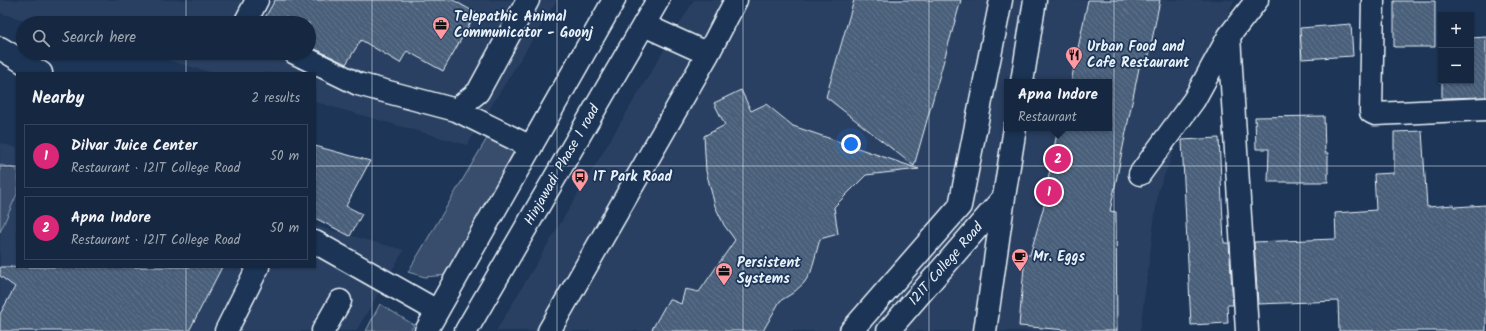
<!DOCTYPE html>
<html lang="en">
<head>
<meta charset="utf-8">
<style>
	body { margin:0; font-family:Kalam,sans-serif; background:#1f3048; color:#f1f3f6 }
	.controls { position:absolute; right:12px; top:12px; display:grid; overflow:hidden; border-radius:0px; box-shadow:0 1px 3px #0004 }
	.controls button { width:36px; height:36px; display:grid; place-items:center; padding:0; border:0; border-bottom:1px solid #35445a; background:#162841; color:#f1f3f6; font:20px sans-serif }
	.you { position:absolute; left:851px; top:144px; width:14px; height:14px; margin:-10px; border:3px solid #fff; border-radius:50%; background:#1a73e8; box-shadow:0 0 0 6px #1a73e833 }
	.badge { display:grid; place-items:center; width:26px; height:26px; border-radius:50%; background:#db2777; color:#fff; font-size:13px; font-weight:700 }
	.pin { position:absolute; translate:-50% -50%; border:2px solid #fff; box-shadow:0 1px 4px #0006 }
	.popup { position:absolute; left:1004px; top:79px; width:108px; height:52px; box-sizing:border-box; display:grid; place-content:center; border-radius:0px; background:#162841; filter:drop-shadow(0 1px 3px #0005); font-size:13px; white-space:nowrap; color:#9ea6b1 }
	.popup b { font-size:15px; color:#f1f3f6 }
	.popup::after { content:''; position:absolute; left:50%; top:100%; margin-left:-8px; border:8px solid transparent; border-top-color:#162841 }
	.list { margin:0; padding:0; list-style:none }
	h2 { display:flex; justify-content:space-between; align-items:center; height:52px; margin:0; padding:0 16px; font-size:17px }
	h2 small { font-size:13px; font-weight:400; color:#9ea6b1 }
	.list li { display:grid; grid-template-columns:26px 1fr auto; gap:12px; align-items:center; box-sizing:border-box; height:64px; margin:0 8px 8px; padding:0 8px; border:1px solid #35445a; border-radius:0px }
	.list b { display:block; font-size:15px; white-space:nowrap }
	.list p { margin:0; font-size:13px; white-space:nowrap; color:#9ea6b1 }
	.list em { font-size:13px; font-style:normal; color:#9ea6b1 }
	.icon { flex:none; width:22px; height:22px; fill:none; stroke:currentColor; stroke-width:2; stroke-linecap:round; stroke-linejoin:round }
	.map { position:relative; flex:none; width:1486px; height:331px; overflow:hidden }
	.search { position:absolute; background:#162841; box-shadow:0 1px 3px #0004; left:16px; top:16px; width:300px; height:44px; display:flex; align-items:center; gap:10px; box-sizing:border-box; padding:0 14px; border-radius:22px; color:#9ea6b1; font-size:15px }
	.panel { position:absolute; background:#162841; box-shadow:0 1px 3px #0004; left:16px; top:72px; width:300px; height:196px; border-radius:0px }
	.map>svg:first-child { display:block }
	.built { fill:#2a4162; fill-rule:evenodd }
	.green { fill:#374d6c; stroke:#909fb2 }
	.building { fill:url(#building-back-hatch); stroke:#e8f1f8 }
	.lines { fill:none; stroke-linecap:round; stroke-linejoin:round }
	.minor-casing { stroke:#e8f1f8; stroke-width:25 }
	.major-casing { stroke:#e8f1f8; stroke-width:25 }
	.minor { stroke:#1d3557; stroke-width:22 }
	.major { stroke:#1d3557; stroke-width:22 }
	.grid { fill:none; stroke:#e8f1f8; stroke-width:1; stroke-opacity:0.55 }
	.labels { text-anchor:middle; dominant-baseline:central; stroke-width:3.5; stroke-linejoin:round; paint-order:stroke }
	.poi-label { font-size:14px; font-weight:bold; fill:#e8f1f8; stroke:#1d3557; text-anchor:start }
	.street-label { font-size:14px; fill:#e8f1f8; stroke:#1d3557 }
</style>
</head>
<body>
<div class="map">
<svg width="1486" height="331" viewBox="0 0 1486 331">
	<defs>
		<pattern id="building-back-hatch" width="6" height="6" patternUnits="userSpaceOnUse"><rect width="6" height="6" fill="#495e7a"/><path d="M-1 5l2 2M0 0l6 6M5-1l2 2" fill="none" stroke="#63768e"/></pattern>
	</defs>
	<rect width="100%" height="100%" fill="#1d3557"/>
	<filter id="ink" filterUnits="userSpaceOnUse"><feTurbulence type="fractalNoise" baseFrequency=".025" numOctaves="2"/><feDisplacementMap in="SourceGraphic" scale="8" xChannelSelector="R" yChannelSelector="G"/><feConvolveMatrix kernelMatrix="1 2 1 2 8 2 1 2 1" color-interpolation-filters="sRGB"/></filter>
	<g filter="url(#ink)">
		<path class="built" d="M0,0H557L467,145L315,102V73H213L142,53H309V23H35L0,13Z
			M694,0H1234L1158,191L1140,331H496ZM1007,82H1109V128H1007Z
			M0,143L17,148V267H315V226L404,250L356,331H0Z"/>
		<path class="green" d="M489,135L521,150L446,275L425,277L408,272Z
			M0,165L17,169V194L0,232Z
			M380,304L414,325L410,331H366Z"/>
		<path class="building" d="M275,0H453L476,13L443,71L407,51L400,63L361,40L346,64L309,46V23H262Z
			M854,0H961L914,166L826,97Z
			M1088,0H1160L1147,65L1140,63L1110,211L1116,212L1117,331H1079L1019,326L1025,255H1030L1047,195H1045L1058,128H1109V82H1071Z
			M1394,1H1435V47H1394Z
			M1351,24L1353,56L1302,59L1300,28Z
			M1486,37V97L1442,98V81H1471V38Z
			M741,90L751,111L766,104L793,126L919,169L866,175L834,207L838,234L820,239L811,272L804,283L793,293L780,301L763,331H651L669,299L681,304L685,289L699,292L735,240L724,225L715,206L706,171L704,136L725,125L714,103Z
			M1324,116L1325,153H1328V182H1268L1269,149H1256L1255,117Z
			M1422,131L1427,207L1454,205V207L1486,205V331H1339L1338,301L1258,304L1254,242L1336,239L1335,213L1376,210L1374,174L1394,173V132Z
			M1219,138L1224,243H1229L1233,305H1227L1228,323L1191,325L1182,140Z
			M315,146L370,161L346,206L362,214L350,236L315,218Z
			M0,267H222L189,331H0V314L15,287L0,276Z"/>
		<g class="lines">
			<defs>
				<path id="minor" d="M1373,0L1371,112L1375,114L1486,109
					M245,23L257,0
					M644,25L708,54
					M1229,36L1247,331
					M0,48L41,73
					M295,53L358,84L456,110L531,147
					M1022,82L1035,0
					M456,110L478,92L528,0
					M1140,174L1194,100L1229,36L1257,0
					M315,242L437,311
					M226,331L258,267
					M323,331L340,301
					M549,331L708,54L736,0
					M851,331L960,206L1001,0
					M888,331L1004,197
					M985,331L1004,197L1015,128"/>
				<path id="major" d="M426,331L614,0
					M466,331L658,0"/>
			</defs>
			<use href="#minor" class="minor-casing"/>
			<use href="#major" class="major-casing"/>
			<use href="#minor" class="minor"/>
			<use href="#major" class="major"/>
		</g>
	</g>
	<path class="grid" d="M186,0V23M372,0V331M557,0V331M743,0V331M929,0V331M1114,0V331M1300,0V331M186,53V73M0,166H17M315,166H1486M186,267V331"/>
	<defs>
		<symbol id="office-pin" viewBox="-11 -11 22 30"><path d="M0 17L-7.5 6A9.5 9.5 0 1 1 7.5 6Z" fill="#ff9aa2" stroke="#1d3557"/><path d="M-6-3h4V-5.5h4V-3h4V5H-6ZM-1-4.5V-3h2v-1.5ZM-6 0V1H6V0Z" fill="#111"/></symbol>
		<symbol id="restaurant-pin" viewBox="-11 -11 22 30"><path d="M0 17L-7.5 6A9.5 9.5 0 1 1 7.5 6Z" fill="#ff9aa2" stroke="#1d3557"/><path d="M-5-6h1v4h1v-4h1v4h1v-4h1v5L-1.5 .5V6h-2V.5L-5-1ZM5-6V6H3V1.5H1.5Q1.5-4 5-6Z" fill="#111"/></symbol>
		<symbol id="bus-pin" viewBox="-11 -11 22 30"><path d="M0 17L-7.5 6A9.5 9.5 0 1 1 7.5 6Z" fill="#ff9aa2" stroke="#1d3557"/><path d="M-5-6H5V4H4V6H2V4H-2V6H-4V4H-5ZM-3.5-4V0h7V-4ZM-3.5 1.2v1.5H-2V1.2ZM2 1.2v1.5H3.5V1.2Z" fill="#111"/></symbol>
		<symbol id="cafe-pin" viewBox="-11 -11 22 30"><path d="M0 17L-7.5 6A9.5 9.5 0 1 1 7.5 6Z" fill="#ff9aa2" stroke="#1d3557"/><path d="M-5.5-4.5H6V0H3Q3 3.5 0 3.5H-2.5Q-5.5 3.5-5.5 0ZM3-3.2v2h1.7v-2ZM-6 4.5H4V6H-6Z" fill="#111"/></symbol>
	</defs>
	<g fill-rule="evenodd">
		<use href="#office-pin" x="431" y="15" width="20" height="27"/>
		<use href="#restaurant-pin" x="1064" y="45" width="20" height="27"/>
		<use href="#bus-pin" x="570" y="167" width="20" height="27"/>
		<use href="#cafe-pin" x="1010" y="247" width="20" height="27"/>
		<use href="#office-pin" x="714" y="261" width="20" height="27"/>
	</g>
	<g class="labels">
		<g class="poi-label">
			<text x="454" y="17">Telepathic Animal<tspan x="454" dy="16">Communicator - Goonj</tspan></text>
			<text x="1087" y="47">Urban Food and<tspan x="1087" dy="16">Cafe Restaurant</tspan></text>
			<text x="593" y="177">IT Park Road</text>
			<text x="1033" y="257">Mr. Eggs</text>
			<text x="737" y="263">Persistent<tspan x="737" dy="16">Systems</tspan></text>
		</g>
		<g class="street-label">
			<text transform="translate(562 165) rotate(-60)">Hinjawadi Phase 1 road</text>
			<text transform="translate(946 264) rotate(-49)">I2IT College Road</text>
		</g>
	</g>
</svg>
<div class="controls">
<button>+</button>
<button>−</button>
</div>
<div class="you"></div>
<div class="pin badge" style="left:1049px;top:192px">1</div>
<div class="pin badge" style="left:1058px;top:159px">2</div>
<div class="popup"><b>Apna Indore</b>Restaurant</div>
<div class="search"><svg class="icon" aria-label="search" viewBox="0 0 24 24"><circle cx="10" cy="10" r="6"/><path d="M15 15l6 6"/></svg>Search here</div>
<section class="panel">
<h2>Nearby<small>2 results</small></h2>
<ul class="list">
<li><span class="badge">1</span><div><b>Dilvar Juice Center</b><p>Restaurant · I2IT College Road</p></div><em>50 m</em></li>
<li><span class="badge">2</span><div><b>Apna Indore</b><p>Restaurant · I2IT College Road</p></div><em>50 m</em></li>
</ul>
</section>
</div>
</body>
</html>
